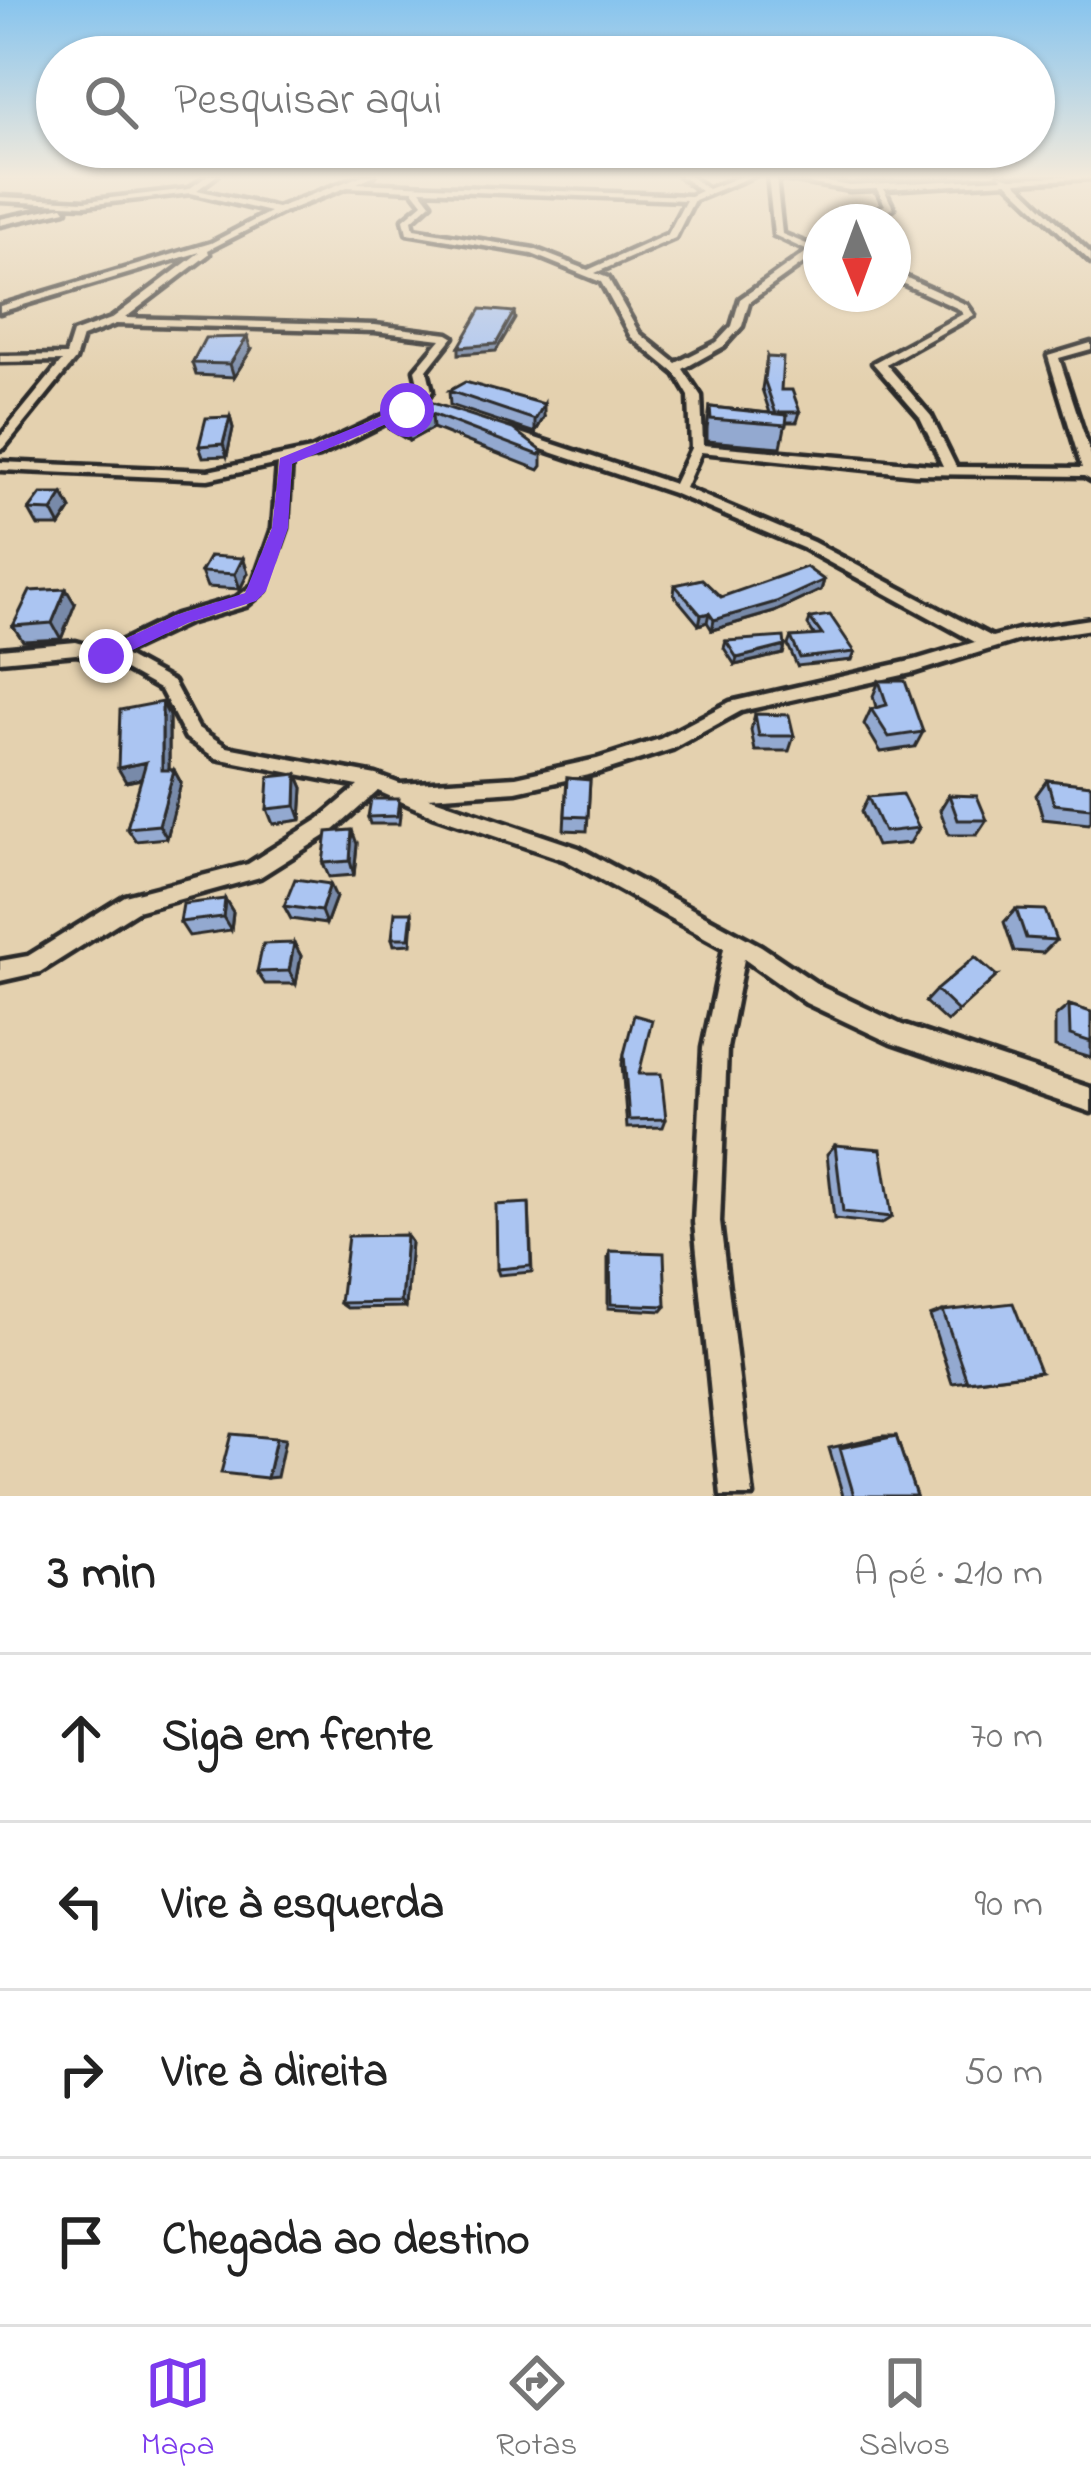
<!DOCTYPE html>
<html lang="pt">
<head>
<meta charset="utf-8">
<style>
	body { margin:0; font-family:"Indie Flower",sans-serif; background:#f6f6f6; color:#222 }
	.compass { position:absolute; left:803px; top:204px; width:108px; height:108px; border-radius:50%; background:#fff; box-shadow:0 3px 9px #0004; rotate:179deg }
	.stop { position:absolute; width:36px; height:36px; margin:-27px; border:9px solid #7c3aed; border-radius:50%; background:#fff }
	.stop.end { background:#7c3aed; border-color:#fff; box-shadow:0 3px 12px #0008 }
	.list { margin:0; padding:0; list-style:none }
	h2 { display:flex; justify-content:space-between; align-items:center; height:156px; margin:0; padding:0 48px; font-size:51px }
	h2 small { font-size:39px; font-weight:400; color:#767676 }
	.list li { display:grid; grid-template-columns:78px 1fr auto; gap:36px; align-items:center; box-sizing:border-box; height:168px; padding:0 48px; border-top:3px solid #e0e0e0 }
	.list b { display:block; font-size:45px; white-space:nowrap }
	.list em { font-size:39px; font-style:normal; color:#767676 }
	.icon { flex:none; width:66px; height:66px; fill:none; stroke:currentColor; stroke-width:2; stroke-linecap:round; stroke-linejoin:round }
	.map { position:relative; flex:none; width:1091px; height:1496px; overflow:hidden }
	.search { position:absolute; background:#fff; box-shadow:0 3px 9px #0004; left:36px; right:36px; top:36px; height:132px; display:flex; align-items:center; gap:30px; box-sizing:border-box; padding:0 42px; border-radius:66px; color:#767676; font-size:45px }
	.sheet { height:828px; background:#fff }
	nav { display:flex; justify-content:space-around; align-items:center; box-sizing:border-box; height:168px; border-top:3px solid #e0e0e0; background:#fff; font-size:33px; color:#767676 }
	nav a { display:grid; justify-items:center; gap:6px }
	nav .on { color:#7c3aed }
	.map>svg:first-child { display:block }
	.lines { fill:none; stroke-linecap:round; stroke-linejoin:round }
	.minor-casing { stroke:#2b2b2b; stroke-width:9 }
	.minor { fill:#e4d1af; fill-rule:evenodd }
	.wall { fill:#93a9d0; stroke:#2b2b2b; stroke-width:3 }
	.shaded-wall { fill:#788aa9; stroke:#2b2b2b; stroke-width:3 }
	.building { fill:#abc5f2; stroke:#2b2b2b; stroke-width:3 }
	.route { fill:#7c3aed }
</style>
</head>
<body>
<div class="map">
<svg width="1091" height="1496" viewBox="0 0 1091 1496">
	<rect width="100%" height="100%" fill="#e4d1af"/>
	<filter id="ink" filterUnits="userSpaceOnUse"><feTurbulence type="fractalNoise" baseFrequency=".00833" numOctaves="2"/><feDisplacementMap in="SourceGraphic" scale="24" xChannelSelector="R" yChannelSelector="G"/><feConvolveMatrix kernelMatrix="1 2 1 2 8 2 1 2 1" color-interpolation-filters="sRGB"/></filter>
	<g filter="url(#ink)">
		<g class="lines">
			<defs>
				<path id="minor" d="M208,175H217L197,190L277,208L363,175H374L357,183L690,196L701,191L679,175H688L708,189L744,175H755L694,200L675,238L595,273L608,278L639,333L676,363L717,342L732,326L740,299L808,251L774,235L768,175H786L850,186L1003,178L1000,175L1011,178L1091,175V178L1016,182L1091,254V262L1007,182L884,189L893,208L862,222H851L885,205L877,189L850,190L776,178L782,234L814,247L821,243V256L816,254L749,302L742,326L724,346L683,369L701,396L703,445L943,466L920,417L873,363L963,314L959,309L893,279V272L896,273L967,305L974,315L886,364L931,416L956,467L1082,468L1048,356L1091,343V349L1059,358L1091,456V480L1084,476L915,474L701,452L685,488L813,542L992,637L1018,630L1091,619V629L1019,640L916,672L741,711L672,749L597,773L516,791L428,797L579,848L761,946L822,987L902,1025L1091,1088V1112L891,1043L806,1003L744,959L727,1048L720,1222L753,1496H721L694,1222L703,1048L724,948L565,860L432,815L378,791L333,831L260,877L137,911L40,972L0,981V961L28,956L125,896L248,864L319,819L358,786L216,758L186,738L161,690L113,663L76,654L0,661V649L76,642L104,650L176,615L236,598L253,585L273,528L278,464L208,479L0,470V462L208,471L311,450L414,401L420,391L415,370L441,339L375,331L116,324L82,337L75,360L4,448L0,449V437L62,361L0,362V356L66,355L73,333L111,319L200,252L0,312V306L211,243L270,212L191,193L85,205L0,201V197L85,201L189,189ZM347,187L413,190L423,203L404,219L407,233L532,254L601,282L631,337L676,374L689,396L691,448L674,484L511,430H503V436L673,493L803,548L975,642L915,660L730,702L660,739L597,759L516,777L400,784L376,775L227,747L198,728L173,682L122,654L188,623L246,606L265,590L287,528L291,462L319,456L422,405L432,391L427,370L453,337L448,334L375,325L125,318L209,254L208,250L281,213ZM421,190L686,200L668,234L588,270L534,249L414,229L412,220L431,203Z
					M63,206L66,210L0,225V219Z"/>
			</defs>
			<use href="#minor" class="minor-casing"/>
			<use href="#minor" class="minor"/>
		</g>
		<path class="wall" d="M251,350L234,377L196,375L192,363Z
			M767,357L781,390L800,412L797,422H786L781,447L707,441V429L710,407L770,413L762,389Z
			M449,391L544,417L535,433L450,405Z
			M422,407L542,451V466L539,470L433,428L409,441L389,429L387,415Z
			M230,417L233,428L227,456L203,457L199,446Z
			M63,494L71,509L60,526H38L29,510Z
			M243,558L248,573L240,589L207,587L201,572Z
			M824,580L821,590L774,612L712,630L707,622L699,625L674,595L675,585L721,597Z
			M75,604L61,639L23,641L13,626Z
			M810,618L855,652L852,660L797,666L788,645L791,637L815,636L808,625Z
			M726,641L785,646L783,654L735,665L724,648Z
			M879,681L923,732L915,747L881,752L864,724L871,709L876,707L873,696Z
			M755,714L794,736L789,751H755L751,730Z
			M169,716V770H174L181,783L167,838L136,841L127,828L142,779L126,782Z
			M297,774L303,788L301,820L273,824L267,809Z
			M567,778L590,780L587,831L564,830Z
			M1047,780L1091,785V821L1089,824L1043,819L1036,795Z
			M949,795L987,820L977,835H949L940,810Z
			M868,797L919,828L910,843L876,846L861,812Z
			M401,806L399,824H370L368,817Z
			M357,844L354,875L329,877L323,863Z
			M336,897L326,924L291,919L284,906Z
			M225,899L233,912L231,930L189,936L180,922Z
			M1016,909L1056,940L1043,953L1014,951L1004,922Z
			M412,912L413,919L411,944L394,945L392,938Z
			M294,943L301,956L296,984H265L257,972Z
			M997,976L947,1022L925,1002L936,990Z
			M1069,1005L1091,1012V1058L1055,1047V1017Z
			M624,1054L666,1119L663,1127L627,1128L622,1064Z
			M835,1145L892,1217L881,1224L834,1219L827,1154Z
			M529,1203L532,1272L499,1275L497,1269Z
			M406,1235L411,1242L406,1307L347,1308L340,1303Z
			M610,1251L666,1306L662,1311L608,1308V1258Z
			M943,1311L1040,1372L952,1383L930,1316Z
			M883,1436H896L916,1496H843L829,1448Z"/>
		<path class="shaded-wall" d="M514,312L515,319L496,351L459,354V347Z
			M247,337L251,350L234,377L230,364Z
			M544,404V417L535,433V420Z
			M432,414L433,428L409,441L407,426Z
			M230,417L233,428L227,456L223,444Z
			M63,494L71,509L60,526L52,511Z
			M243,558L248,573L240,589L235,574Z
			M824,580L821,590L774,612L712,630L714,620Z
			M66,589L75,604L61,639L52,623Z
			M709,613L707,622L699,625L701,615Z
			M785,646L783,654L735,665L737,658Z
			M162,702L169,716V784L162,770Z
			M146,762L154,776L126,782L118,768Z
			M174,770L181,783L167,838L159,825Z
			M297,774L303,788L301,820L296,806Z
			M352,830L357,844L354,875L350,861Z
			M330,884L336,897L326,924L321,911Z
			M225,899L233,912L231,930L223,917Z
			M294,943L301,956L296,984L289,971Z
			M406,1235L411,1242L406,1307L401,1302Z
			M276,1438L285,1439L277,1477L267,1478Z"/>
		<path class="building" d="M481,309L514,312L496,344L459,347Z
			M247,337L230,364L192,363L205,338Z
			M767,357L783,358L781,390H792L800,412H779V414H776L764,379Z
			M465,382L544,404L535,420L449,391Z
			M430,402L513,429L542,451L539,455L432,414L407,426L387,415L413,403L422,407Z
			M710,407L787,415L786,425L711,419Z
			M230,417L223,444L199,446L206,418Z
			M41,494H63L52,511L29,510Z
			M210,556L243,558L235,574L201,572Z
			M806,567L824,580L776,602L714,620L709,613L701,615L675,585L702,579L721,597Z
			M66,589L52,623L13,626L30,591Z
			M830,615L855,652L800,658L791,637L822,635L810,618Z
			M784,637L785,646L737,658L726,641Z
			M879,681H905L923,732L889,737L871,709L887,705Z
			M162,702V770H174L159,825L127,828L146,762L118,768L120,710Z
			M755,714L789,715L794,736H759Z
			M297,774L296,806L267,809L269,777Z
			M567,778L590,780L588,817L565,816Z
			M1047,780L1091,785V808L1054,804Z
			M902,794L919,828L884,832L868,797Z
			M949,795L977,796L987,820H958Z
			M371,799H399L397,816L368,817Z
			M352,830L350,861L323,863L327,832Z
			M295,879L330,884L321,911L284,906Z
			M225,899L223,917L180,922L183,904Z
			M1016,909L1045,910L1056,940L1026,938Z
			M395,912H412L409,938H392Z
			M294,943L289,971L257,972L263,944Z
			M975,957L997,976L958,1011L936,990Z
			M1069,1005L1091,1012V1042L1070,1035Z
			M634,1015L652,1020L639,1074H661L666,1119L629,1120L624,1054Z
			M835,1145L881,1149L892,1217L843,1212Z
			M529,1203L531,1266L497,1269L496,1205Z
			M406,1235L401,1302L340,1303L348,1236Z
			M610,1251L664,1253L666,1306L611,1304Z
			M1013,1303L1040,1372L967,1381L943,1311Z
			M231,1434L276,1438L267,1478L221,1473Z
			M896,1436L916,1496H854L840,1448Z"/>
	</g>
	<linearGradient id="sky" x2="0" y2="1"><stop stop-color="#87c4ee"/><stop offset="0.46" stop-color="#f3eadb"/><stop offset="1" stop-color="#f3eadb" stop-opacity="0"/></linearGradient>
	<rect width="1091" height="384" fill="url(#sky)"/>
	<path class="route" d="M407,406L412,413L292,464L288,528L266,591L256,601L188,623L112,660H99V651L176,615L245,593L272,528L280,458Z"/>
</svg>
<svg class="compass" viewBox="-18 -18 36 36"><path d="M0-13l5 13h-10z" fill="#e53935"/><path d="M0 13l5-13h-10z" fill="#767676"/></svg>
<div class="stop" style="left:407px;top:410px"></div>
<div class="stop end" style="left:106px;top:656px"></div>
<div class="search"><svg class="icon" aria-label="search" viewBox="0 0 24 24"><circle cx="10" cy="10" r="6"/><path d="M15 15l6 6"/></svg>Pesquisar aqui</div>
</div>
<section class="sheet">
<h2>3 min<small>A pé · 210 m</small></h2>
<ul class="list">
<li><svg class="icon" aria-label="ahead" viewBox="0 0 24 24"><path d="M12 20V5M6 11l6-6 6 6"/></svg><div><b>Siga em frente</b></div><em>70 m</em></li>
<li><svg class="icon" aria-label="left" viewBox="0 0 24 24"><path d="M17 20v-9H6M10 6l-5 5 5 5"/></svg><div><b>Vire à esquerda</b></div><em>90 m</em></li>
<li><svg class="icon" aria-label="right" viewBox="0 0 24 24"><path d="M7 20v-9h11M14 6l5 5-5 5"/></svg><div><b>Vire à direita</b></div><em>50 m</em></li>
<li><svg class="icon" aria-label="arrive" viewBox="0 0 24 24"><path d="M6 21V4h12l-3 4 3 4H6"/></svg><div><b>Chegada ao destino</b></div></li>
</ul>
</section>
<nav>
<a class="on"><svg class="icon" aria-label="map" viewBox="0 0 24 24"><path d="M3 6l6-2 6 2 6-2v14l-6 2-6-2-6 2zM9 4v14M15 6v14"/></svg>Mapa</a>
<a><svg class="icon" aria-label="directions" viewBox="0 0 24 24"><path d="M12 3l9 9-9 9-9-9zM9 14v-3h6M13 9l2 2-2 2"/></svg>Rotas</a>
<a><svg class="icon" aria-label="saved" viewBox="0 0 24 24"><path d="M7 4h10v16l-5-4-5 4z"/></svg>Salvos</a>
</nav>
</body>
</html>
